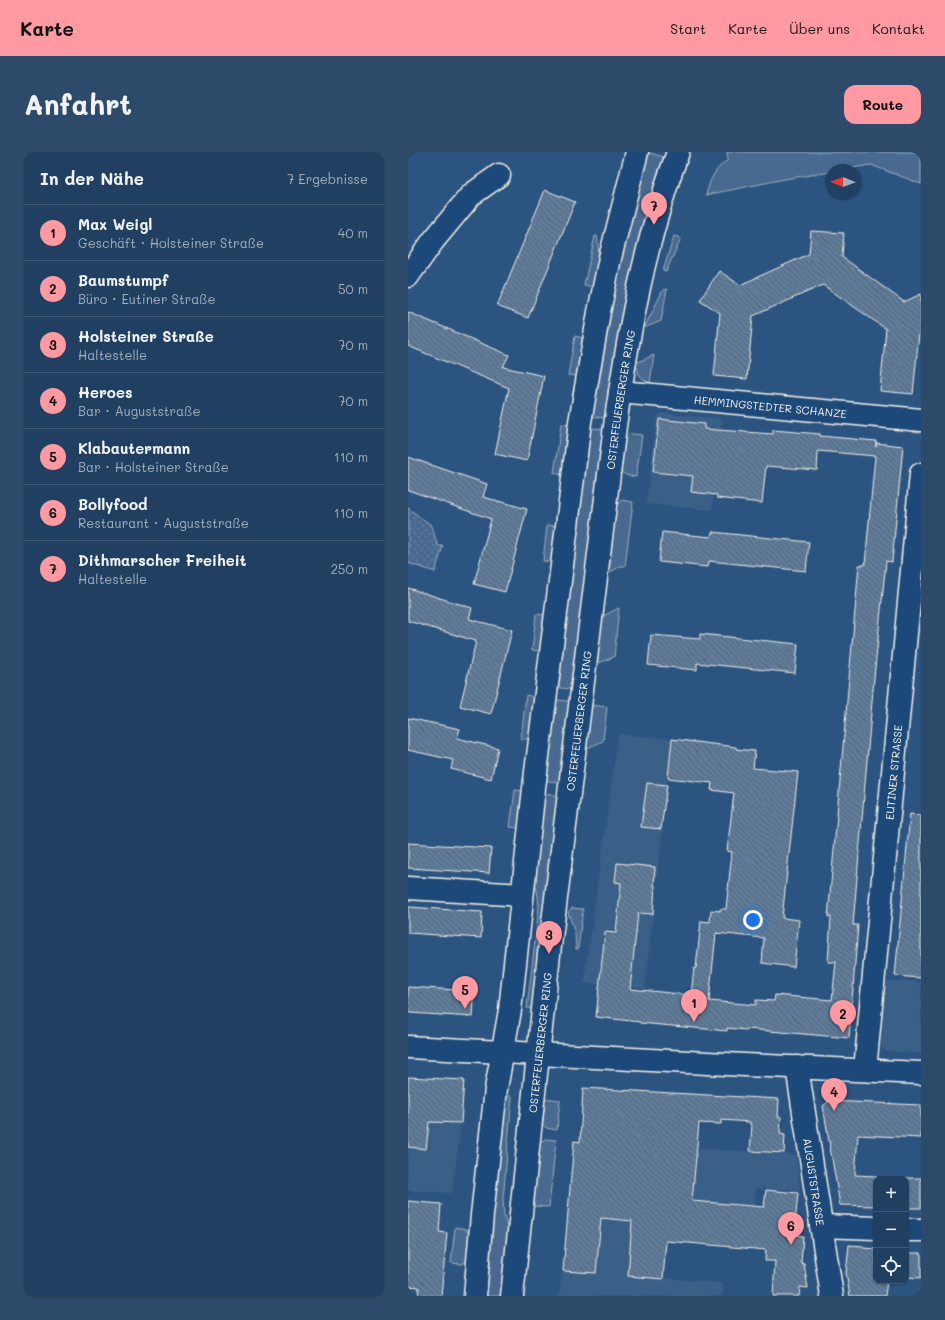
<!DOCTYPE html>
<html lang="de">
<head>
<meta charset="utf-8">
<style>
	body { margin:0; font-family:Mali,sans-serif; background:#2d4a6a; color:#f1f3f6 }
	.controls { position:absolute; right:12px; bottom:12px; display:grid; overflow:hidden; border-radius:8px; box-shadow:0 1px 3px #0004 }
	.controls button { width:36px; height:36px; display:grid; place-items:center; padding:0; border:0; border-bottom:1px solid #3e5876; background:#213f61; color:#f1f3f6; font:20px sans-serif }
	.compass { position:absolute; left:417px; top:12px; width:36px; height:36px; border-radius:50%; background:#213f61; box-shadow:0 1px 3px #0004; rotate:271deg }
	.you { position:absolute; left:345px; top:768px; width:14px; height:14px; margin:-10px; border:3px solid #fff; border-radius:50%; background:#1a73e8; box-shadow:0 0 0 6px #1a73e833 }
	.badge { display:grid; place-items:center; width:26px; height:26px; border-radius:50%; background:#ff9aa2; color:#111; font-size:13px; font-weight:700 }
	.pin { position:absolute; translate:-50% -33px; filter:drop-shadow(0 1px 2px #0008) }
	.pin::after { content:''; position:absolute; top:21px; width:14px; height:12px; background:inherit; clip-path:polygon(0 0,100% 0,50% 100%) }
	.list { margin:0; padding:0; list-style:none }
	h2 { display:flex; justify-content:space-between; align-items:center; height:52px; margin:0; padding:0 16px; font-size:17px }
	h2 small { font-size:13px; font-weight:400; color:#a2afbd }
	.list li { display:grid; grid-template-columns:26px 1fr auto; gap:12px; align-items:center; box-sizing:border-box; height:56px; padding:0 16px; border-top:1px solid #3e5876 }
	.list b { display:block; font-size:15px; white-space:nowrap }
	.list p { margin:0; font-size:13px; white-space:nowrap; color:#a2afbd }
	.list em { font-size:13px; font-style:normal; color:#a2afbd }
	.icon { flex:none; width:22px; height:22px; fill:none; stroke:currentColor; stroke-width:2; stroke-linecap:round; stroke-linejoin:round }
	.map { position:relative; flex:none; width:513px; height:1144px; overflow:hidden; border-radius:12px }
	header { display:flex; align-items:center; gap:24px; box-sizing:border-box; height:56px; padding:0 20px; background:#ff9aa2; color:#111 }
	header strong { font-size:19px }
	nav { display:flex; gap:22px; margin-inline-start:auto; font-size:14px }
	.intro { display:flex; align-items:center; justify-content:space-between; box-sizing:border-box; height:96px; padding:0 24px }
	h1 { margin:0; font-size:28px }
	.button { padding:10px 18px; border-radius:12px; background:#ff9aa2; color:#111; font-size:14px; font-weight:700 }
	main { display:flex; gap:24px; padding:0 24px }
	aside { flex:1; background:#213f61; border-radius:12px; box-shadow:0 1px 3px #0004 }
	.map>svg:first-child { display:block }
	.built { fill:#3b6088 }
	.green { fill:#496b90; stroke:#9eaebc }
	.park { fill:url(#park-dots); stroke:#9eaebc }
	.building { fill:url(#building-back-hatch); stroke:#f4f1e8 }
	.lines { fill:none; stroke-linecap:round; stroke-linejoin:round }
	.minor-casing { stroke:#f4f1e8; stroke-width:25 }
	.major-casing { stroke:#f4f1e8; stroke-width:25 }
	.minor { stroke:#1f4a7a; stroke-width:22 }
	.major { stroke:#1f4a7a; stroke-width:22 }
	.labels { text-anchor:middle; dominant-baseline:central; stroke-width:3.5; stroke-linejoin:round; paint-order:stroke }
	.street-label { font-size:11px; fill:#f4f1e8; stroke:#1f4a7a }
</style>
</head>
<body>
<header>
<strong>Karte</strong>
<nav><a>Start</a><a>Karte</a><a>Über uns</a><a>Kontakt</a></nav>
</header>
<div class="intro"><h1>Anfahrt</h1><a class="button">Route</a></div>
<main>
<aside>
<h2>In der Nähe<small>7 Ergebnisse</small></h2>
<ul class="list">
<li><span class="badge">1</span><div><b>Max Weigl</b><p>Geschäft · Holsteiner Straße</p></div><em>40 m</em></li>
<li><span class="badge">2</span><div><b>Baumstumpf</b><p>Büro · Eutiner Straße</p></div><em>50 m</em></li>
<li><span class="badge">3</span><div><b>Holsteiner Straße</b><p>Haltestelle</p></div><em>70 m</em></li>
<li><span class="badge">4</span><div><b>Heroes</b><p>Bar · Auguststraße</p></div><em>70 m</em></li>
<li><span class="badge">5</span><div><b>Klabautermann</b><p>Bar · Holsteiner Straße</p></div><em>110 m</em></li>
<li><span class="badge">6</span><div><b>Bollyfood</b><p>Restaurant · Auguststraße</p></div><em>110 m</em></li>
<li><span class="badge">7</span><div><b>Dithmarscher Freiheit</b><p>Haltestelle</p></div><em>250 m</em></li>
</ul>
</aside>
<div class="map">
<svg width="513" height="1144" viewBox="0 0 513 1144">
	<defs>
		<pattern id="park-dots" width="8" height="8" patternUnits="userSpaceOnUse"><rect width="8" height="8" fill="#496b90"/><path d="M2 2h.1M6 6h.1" fill="none" stroke="#6481a0" stroke-width="1.8" stroke-linecap="round"/></pattern>
		<pattern id="building-back-hatch" width="6" height="6" patternUnits="userSpaceOnUse"><rect width="6" height="6" fill="#5e7b9a"/><path d="M-1 5l2 2M0 0l6 6M5-1l2 2" fill="none" stroke="#556474"/></pattern>
	</defs>
	<rect width="100%" height="100%" fill="#2c5481"/>
	<filter id="ink" filterUnits="userSpaceOnUse"><feTurbulence type="fractalNoise" baseFrequency=".025" numOctaves="2"/><feDisplacementMap in="SourceGraphic" scale="8" xChannelSelector="R" yChannelSelector="G"/><feConvolveMatrix kernelMatrix="1 2 1 2 8 2 1 2 1" color-interpolation-filters="sRGB"/></filter>
	<g filter="url(#ink)">
		<path class="built" d="M253,261L314,267L304,358L238,352L249,264Z
			M210,582L264,587L237,836L176,831Z
			M475,829L513,830V901L477,899L471,892Z
			M0,968L53,972L44,1041L0,1038Z
			M165,988L388,1003L392,1038L348,1036L344,1078L259,1089L256,1126L315,1131L314,1144H151L155,1120Z"/>
		<path class="green" d="M238,0L256,5L230,109L203,267L180,264L194,174Z
			M319,0H513V32L463,13L432,18H423V20L382,26L298,43C302,28 306,17 320,8Z
			M187,84H189C193,101 188,118 185,135L176,133Z
			M266,84L273,86L258,120L255,119Z
			M259,137L253,169L236,176L255,138Z
			M167,184L175,186L169,224L160,223Z
			M246,203L242,231C232,227 229,220 228,211Z
			M153,272L162,273L155,323L146,321Z
			M178,275L201,278L168,538L145,535Z
			M216,281L234,283L228,325L217,323L211,317Z
			M214,348L225,350L217,414H213L199,422L207,354Z
			M139,373L148,374L143,410L135,409Z
			M211,456L206,505L188,512L193,465Z
			M128,462L137,463L133,499L124,498Z
			M118,543L127,545L121,587H113Z
			M143,547L167,550L157,631L133,628Z
			M182,553L199,555L195,589L177,597Z
			M107,638L115,639L110,676L102,675Z
			M142,641L150,645L129,857L119,856L131,755L130,744L125,720L133,645Z
			M164,756L175,757L170,797H168L167,781L160,760Z
			M95,943L104,944L95,1048L96,1063L101,1083L98,1144H73Z
			M135,946L152,948L149,978L138,976L133,970Z
			M137,987L148,988L141,1055L124,1054L130,992Z
			M47,1075L58,1077L63,1086L61,1107L54,1112L43,1111Z"/>
		<path class="park" d="M0,356L23,373L30,394H35L27,420L0,411Z"/>
		<path class="building" d="M137,38L167,50L120,166L89,154Z
			M403,79L436,81L434,105L496,150L513,142V180L511,181L505,242L472,239L478,177L415,133L345,164L339,227L306,224L312,161L292,148L311,119L332,133L401,102Z
			M0,160L101,203L95,215L136,224L119,309L87,302L101,236L0,194Z
			M251,267L296,272V277L365,282V278L412,282V284L468,289V295V291L495,294L484,410L478,409L466,526L445,773H450L441,886L339,877L338,878L319,876V879L232,871V870L188,865L197,780L208,781L213,731L207,730L209,711L247,715L246,734H247L245,762L230,761L222,837L283,843L286,816H288L293,769L302,770L303,758L312,759V757H318L324,700L319,699L326,641L303,638L304,631L260,626L264,587L328,595V597L347,599L345,616L390,620L374,766L391,768L386,815L354,811L356,786L308,781L301,849L348,853V848L366,849L367,843L424,848L428,810H420L423,765H420L451,413H457L467,304L410,299L409,318L358,314L354,351L309,346V343L283,340L285,324L245,320Z
			M0,305L79,332L75,345L119,357L97,440L66,432L83,367L0,338Z
			M254,380L303,385L304,380L401,390L398,419L301,409L300,415L251,410Z
			M0,436L64,456L61,467L104,478L83,562L52,554L68,489L0,469Z
			M292,482L390,492L387,521L289,511V518L240,513L243,483L292,487Z
			M0,566L52,577L49,586L90,596L83,627L43,617L45,608L0,598Z
			M239,631L259,633L253,677L233,675Z
			M502,662L513,663V826L487,824Z
			M0,691L83,696L81,721L0,716Z
			M0,755L74,760L73,786L0,781Z
			M50,832L67,833L65,865L2,861L0,860V835L49,838Z
			M0,925L56,928L53,971L21,970L18,997L0,995Z
			M175,936L371,947L370,965H373L372,982L377,983L376,1001L342,999L344,973H342V970L313,968V972L291,971L284,1049L356,1055L358,1038L390,1041L386,1083L395,1084L393,1111L396,1112L400,1136L392,1135L391,1144H365L367,1109H357L358,1098L258,1089L255,1127L220,1124L224,1069L193,1066L188,1121L155,1119L166,989L172,990Z
			M421,949L513,953V986L450,983L447,1023L468,1024V1054L432,1053L415,954Z
			M498,1026H513V1056H498Z
			M0,1049L33,1052L31,1080L39,1081L33,1144H10L11,1135L0,1134Z
			M441,1093L455,1094V1096L468,1097V1129H479L477,1144H442L438,1121Z
			M498,1101H513V1126L498,1125Z"/>
		<g class="lines">
			<defs>
				<g id="minor">
					<path d="M0,124L25,89L63,43L91,23"/>
					<path id="s1" d="M212,240L513,268"/>
					<path d="M0,736L114,743"/>
					<path d="M0,895L94,900"/>
					<path d="M130,902L337,913L513,921"/>
					<path id="s2" d="M389,915L424,1144"/>
					<path id="s3" d="M457,918L513,322"/>
					<path d="M413,1074L468,1076"/>
					<path d="M498,1078H513"/>
				</g>
				<g id="major">
					<path d="M94,900L130,902"/>
					<path d="M67,1144L74,1063L88,937L102,858L126,636L172,270L191,160L202,106L229,0"/>
					<path id="s4" d="M104,1144L141,802L207,274C220,182 237,88 270,0"/>
				</g>
			</defs>
			<use href="#minor" class="minor-casing"/>
			<use href="#major" class="major-casing"/>
			<use href="#minor" class="minor"/>
			<use href="#major" class="major"/>
		</g>
	</g>
	<g class="labels">
		<g class="street-label">
			<text stroke="none"><textPath href="#s4" startOffset="903">OSTERFEUERBERGER RING</textPath></text>
			<text stroke="none"><textPath href="#s1" startOffset="151">HEMMINGSTEDTER SCHANZE</textPath></text>
			<text stroke="none"><textPath href="#s4" startOffset="579">OSTERFEUERBERGER RING</textPath></text>
			<text stroke="none"><textPath href="#s3" startOffset="299">EUTINER STRASSE</textPath></text>
			<text stroke="none"><textPath href="#s4" startOffset="255">OSTERFEUERBERGER RING</textPath></text>
			<text stroke="none"><textPath href="#s2" startOffset="116">AUGUSTSTRASSE</textPath></text>
		</g>
	</g>
</svg>
<div class="controls">
<button>+</button>
<button>−</button>
<button><svg class="icon" aria-label="locate" viewBox="0 0 24 24"><circle cx="12" cy="12" r="6"/><path d="M12 2v4M12 18v4M2 12h4M18 12h4"/></svg></button>
</div>
<svg class="compass" viewBox="-18 -18 36 36"><path d="M0-13l5 13h-10z" fill="#e53935"/><path d="M0 13l5-13h-10z" fill="#a2afbd"/></svg>
<div class="you"></div>
<div class="pin badge" style="left:286px;top:870px">1</div>
<div class="pin badge" style="left:435px;top:881px">2</div>
<div class="pin badge" style="left:141px;top:802px">3</div>
<div class="pin badge" style="left:426px;top:959px">4</div>
<div class="pin badge" style="left:57px;top:857px">5</div>
<div class="pin badge" style="left:383px;top:1093px">6</div>
<div class="pin badge" style="left:246px;top:73px">7</div>
</div>
</main>
</body>
</html>
